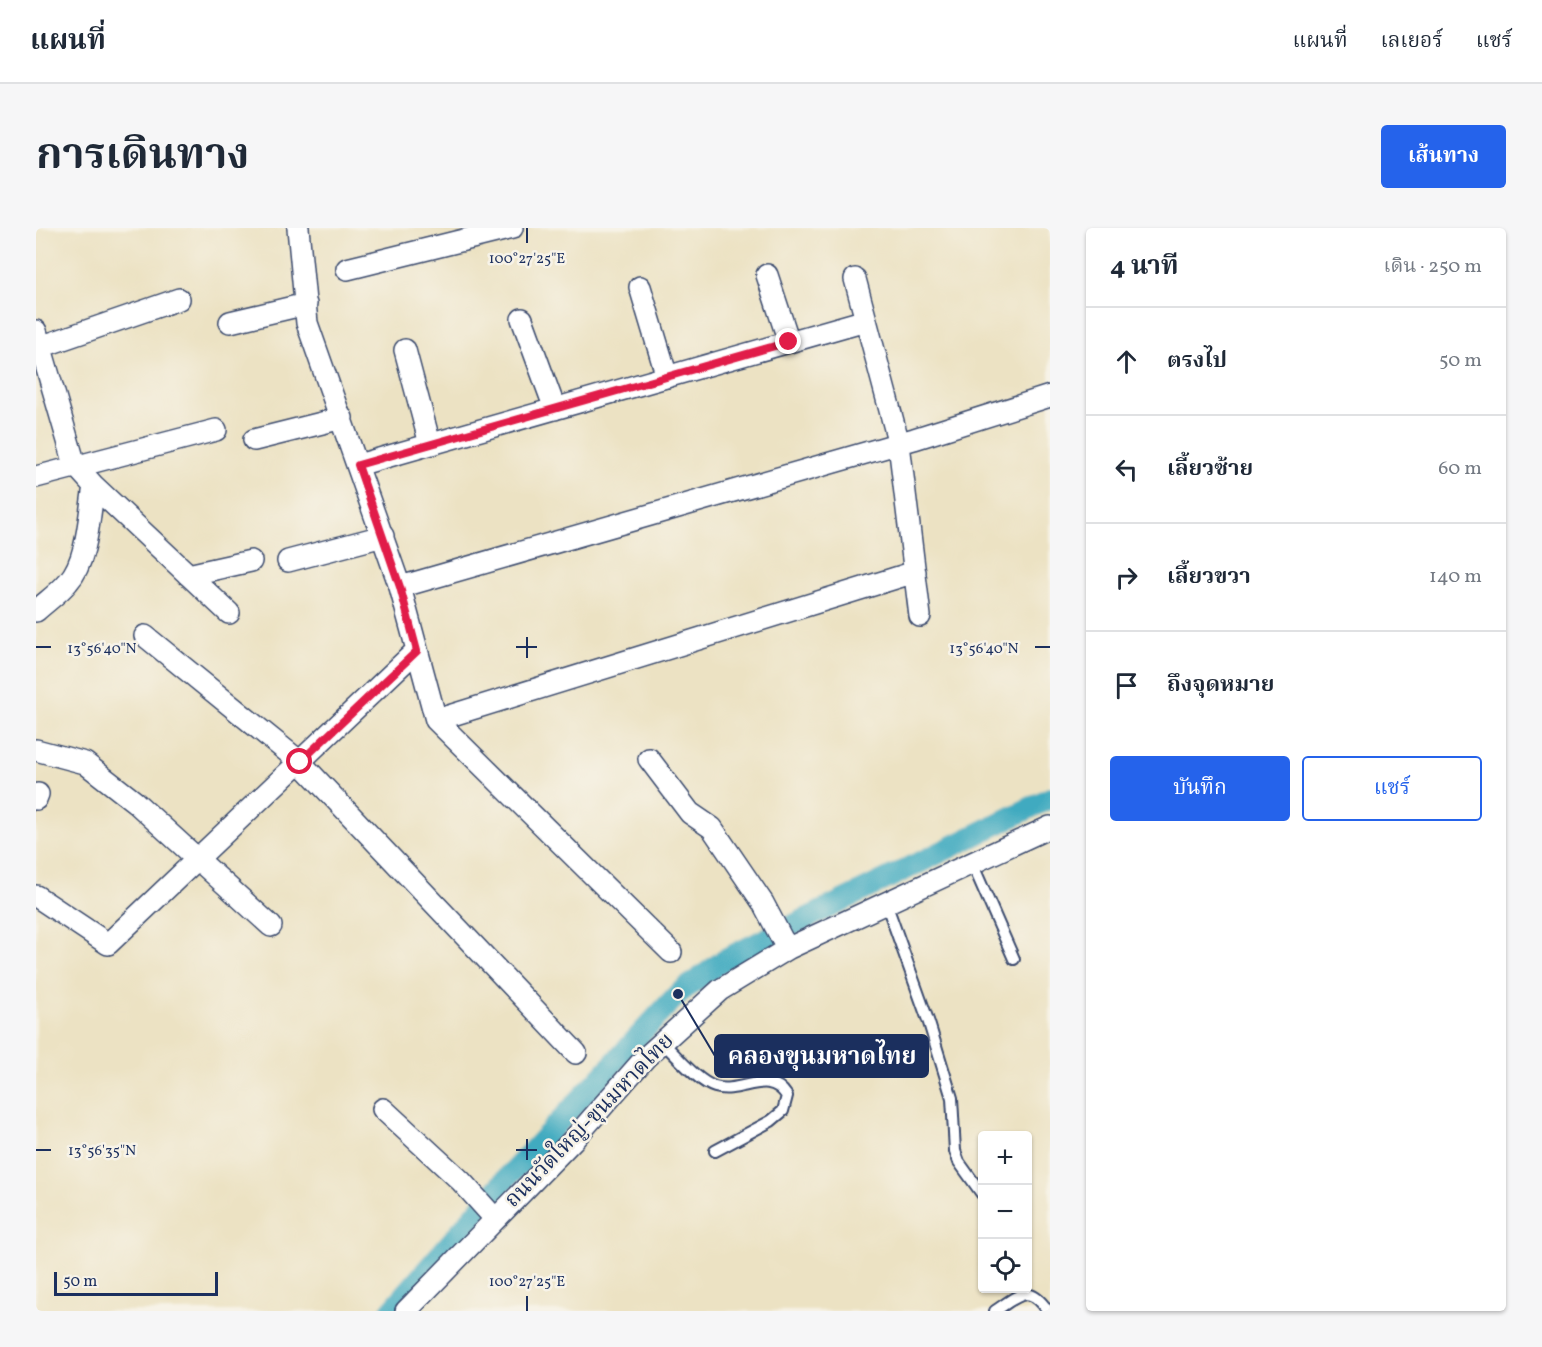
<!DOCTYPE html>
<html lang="th">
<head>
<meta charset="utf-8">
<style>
	body { margin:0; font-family:Vollkorn,"Noto Serif Thai",serif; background:#f6f6f7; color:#1f2937 }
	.controls { position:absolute; right:18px; bottom:18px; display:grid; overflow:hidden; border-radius:6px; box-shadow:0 2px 4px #0004 }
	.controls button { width:54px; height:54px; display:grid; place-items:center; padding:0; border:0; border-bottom:2px solid #e0e1e3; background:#fff; color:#1f2937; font:30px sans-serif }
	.scale { position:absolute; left:18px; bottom:15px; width:164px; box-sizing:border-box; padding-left:6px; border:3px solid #1b2f5e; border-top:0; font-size:16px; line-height:21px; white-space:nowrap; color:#1b2f5e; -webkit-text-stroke:4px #f7f3e8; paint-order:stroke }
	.stop { position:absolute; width:18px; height:18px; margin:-14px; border:4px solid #e11d48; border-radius:50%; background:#fff }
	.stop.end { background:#e11d48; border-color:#fff; box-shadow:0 2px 6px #0008 }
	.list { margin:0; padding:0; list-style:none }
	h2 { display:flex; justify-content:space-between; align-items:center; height:78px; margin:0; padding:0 24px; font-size:26px }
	h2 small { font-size:20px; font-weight:400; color:#747a83 }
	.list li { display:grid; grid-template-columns:39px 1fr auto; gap:18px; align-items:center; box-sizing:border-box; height:108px; padding:0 24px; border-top:2px solid #e0e1e3 }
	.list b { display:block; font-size:22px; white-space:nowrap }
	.list em { font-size:20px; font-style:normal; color:#747a83 }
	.actions { display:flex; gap:12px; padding:18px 24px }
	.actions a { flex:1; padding:14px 0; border:2px solid #2563eb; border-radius:6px; text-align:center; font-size:21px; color:#2563eb }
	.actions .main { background:#2563eb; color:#fff }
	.icon { flex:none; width:33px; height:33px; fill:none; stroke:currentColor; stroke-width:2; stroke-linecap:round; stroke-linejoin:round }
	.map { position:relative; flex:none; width:1014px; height:1083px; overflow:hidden; border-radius:6px }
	header { display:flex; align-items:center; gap:36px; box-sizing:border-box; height:84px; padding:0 30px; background:#fff; border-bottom:2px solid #e0e1e3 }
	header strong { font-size:28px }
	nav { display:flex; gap:33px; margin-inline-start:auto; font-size:21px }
	.intro { display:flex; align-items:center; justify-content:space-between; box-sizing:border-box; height:144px; padding:0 36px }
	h1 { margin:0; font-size:42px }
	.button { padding:15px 27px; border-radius:6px; background:#2563eb; color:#fff; font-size:21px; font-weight:700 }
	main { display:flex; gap:36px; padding:0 36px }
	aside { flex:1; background:#fff; border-radius:6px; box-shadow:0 2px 4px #0004 }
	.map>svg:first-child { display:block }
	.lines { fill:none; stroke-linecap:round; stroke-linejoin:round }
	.canal { stroke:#41aac0; stroke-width:22 }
	.lane-casing { stroke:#3a4a6d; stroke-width:14 }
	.street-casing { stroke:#3a4a6d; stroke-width:24 }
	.lane { stroke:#fff; stroke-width:10 }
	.street { stroke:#fff; stroke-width:21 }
	.route { stroke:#e11d48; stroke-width:8 }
	.ticks { fill:none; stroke:#1b2f5e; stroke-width:2 }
	.labels { text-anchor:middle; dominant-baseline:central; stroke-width:5; stroke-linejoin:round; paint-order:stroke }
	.street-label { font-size:22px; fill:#1b2f5e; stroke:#f7f3e8 }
	.ticks-label { font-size:15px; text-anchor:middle; fill:#1b2f5e; stroke:#f7f3e8; stroke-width:5; stroke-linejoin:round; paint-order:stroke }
	.leader { fill:none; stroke:#1b2f5e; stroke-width:2 }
	.callout-dot { fill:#1b2f5e; stroke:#f7f3e8; stroke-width:2 }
	.callout { fill:#1b2f5e; stroke:#1b2f5e; stroke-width:2 }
	.callout-label { font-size:24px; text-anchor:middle; font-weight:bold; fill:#fff }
</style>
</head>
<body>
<header>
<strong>แผนที่</strong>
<nav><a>แผนที่</a><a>เลเยอร์</a><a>แชร์</a></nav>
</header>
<div class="intro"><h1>การเดินทาง</h1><a class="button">เส้นทาง</a></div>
<main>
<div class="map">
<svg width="1014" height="1083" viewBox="0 0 1014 1083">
	<rect width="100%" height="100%" fill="#f7f3e8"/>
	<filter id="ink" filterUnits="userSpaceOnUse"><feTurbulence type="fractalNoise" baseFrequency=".0167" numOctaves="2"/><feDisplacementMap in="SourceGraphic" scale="12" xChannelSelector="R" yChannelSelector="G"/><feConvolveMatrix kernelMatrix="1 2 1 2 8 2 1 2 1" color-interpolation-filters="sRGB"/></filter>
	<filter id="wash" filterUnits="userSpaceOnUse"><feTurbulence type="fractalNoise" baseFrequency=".008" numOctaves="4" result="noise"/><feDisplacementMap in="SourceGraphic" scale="24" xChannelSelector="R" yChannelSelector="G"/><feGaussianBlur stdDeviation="1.35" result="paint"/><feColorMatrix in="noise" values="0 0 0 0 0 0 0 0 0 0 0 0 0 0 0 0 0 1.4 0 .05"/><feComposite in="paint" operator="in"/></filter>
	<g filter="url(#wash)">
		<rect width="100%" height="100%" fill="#ece2c3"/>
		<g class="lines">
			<path class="canal" d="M355,1083L469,952L642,766L691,730L1014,570"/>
		</g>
	</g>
	<g filter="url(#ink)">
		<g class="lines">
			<defs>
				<path id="lane" d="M936,635L978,731
					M850,675L893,795L916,870L919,923L923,934L946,966
					M626,814C640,827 662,854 679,859C705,867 732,839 751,868L747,883L735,893L679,923
					M959,1083C983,1067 993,1055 1012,1083"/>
				<path id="street" d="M262,0L271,95L364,359L400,492L635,724
					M311,41L476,0
					M731,47L753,114
					M819,51L863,216L884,388
					M604,59L631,149
					M486,91L519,181
					M194,94L270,76
					M0,103L39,237L58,258C53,287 52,332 32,354C23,365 11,373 0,383
					M4,119L143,71
					M369,122L394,216
					M218,212L306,190
					M322,237L830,92
					M0,249L180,202
					M58,258L193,385
					M252,333L347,308
					M152,347L215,333
					M364,359L878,211L1014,168
					M109,408L264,534L540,825
					M400,492L879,344
					M0,522L49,535L99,574L235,698
					M613,531L654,585L676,600L727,675L746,711L753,720
					M0,571L2,566
					M0,668L72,716L381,422
					M347,881L425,953L453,984L461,990
					M370,1083L537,912L610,829L684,762L753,720L1014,599"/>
			</defs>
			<use href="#lane" class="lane-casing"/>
			<use href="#street" class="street-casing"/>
			<use href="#lane" class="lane"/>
			<use href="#street" class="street"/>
		</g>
	</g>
	<g class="lines" filter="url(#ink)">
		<path class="route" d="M264,534L381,423L364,359L322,237L753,114"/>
	</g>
	<path class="ticks" d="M491,0V15M491,409V430M0,419H15M480,419H501M999,419H1014M491,911V932M0,922H15M480,922H501M491,1068V1083"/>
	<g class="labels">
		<g class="street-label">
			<text transform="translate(554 893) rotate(-46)">ถนนวัดใหญ่-ขุนมหาดไทย</text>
		</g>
	</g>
	<g class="ticks-label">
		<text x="491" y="35">100°27'25"E</text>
		<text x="66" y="425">13°56'40"N</text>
		<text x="948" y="425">13°56'40"N</text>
		<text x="66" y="927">13°56'35"N</text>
		<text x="491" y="1058">100°27'25"E</text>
	</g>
	<path class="leader" d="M642 766L679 828"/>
	<circle class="callout-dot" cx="642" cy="766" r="6"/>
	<rect class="callout" x="679" y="807" width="213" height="42" rx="6"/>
	<g class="callout-label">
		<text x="786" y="836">คลองขุนมหาดไทย</text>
	</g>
</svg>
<div class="controls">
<button>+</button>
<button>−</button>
<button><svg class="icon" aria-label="locate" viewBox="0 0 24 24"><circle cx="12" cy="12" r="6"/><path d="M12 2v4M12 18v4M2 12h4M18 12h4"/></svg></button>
</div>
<div class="scale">50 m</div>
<div class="stop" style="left:264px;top:534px"></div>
<div class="stop end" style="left:753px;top:114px"></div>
</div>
<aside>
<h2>4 นาที<small>เดิน · 250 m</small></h2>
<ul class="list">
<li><svg class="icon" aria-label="ahead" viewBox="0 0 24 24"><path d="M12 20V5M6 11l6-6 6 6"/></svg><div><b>ตรงไป</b></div><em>50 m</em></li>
<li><svg class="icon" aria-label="left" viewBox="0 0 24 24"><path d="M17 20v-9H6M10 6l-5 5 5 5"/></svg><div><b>เลี้ยวซ้าย</b></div><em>60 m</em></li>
<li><svg class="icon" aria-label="right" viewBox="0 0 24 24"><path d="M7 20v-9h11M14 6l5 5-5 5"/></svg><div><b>เลี้ยวขวา</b></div><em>140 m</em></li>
<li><svg class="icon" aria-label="arrive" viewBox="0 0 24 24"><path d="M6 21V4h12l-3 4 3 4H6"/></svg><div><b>ถึงจุดหมาย</b></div></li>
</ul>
<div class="actions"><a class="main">บันทึก</a><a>แชร์</a></div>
</aside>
</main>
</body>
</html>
